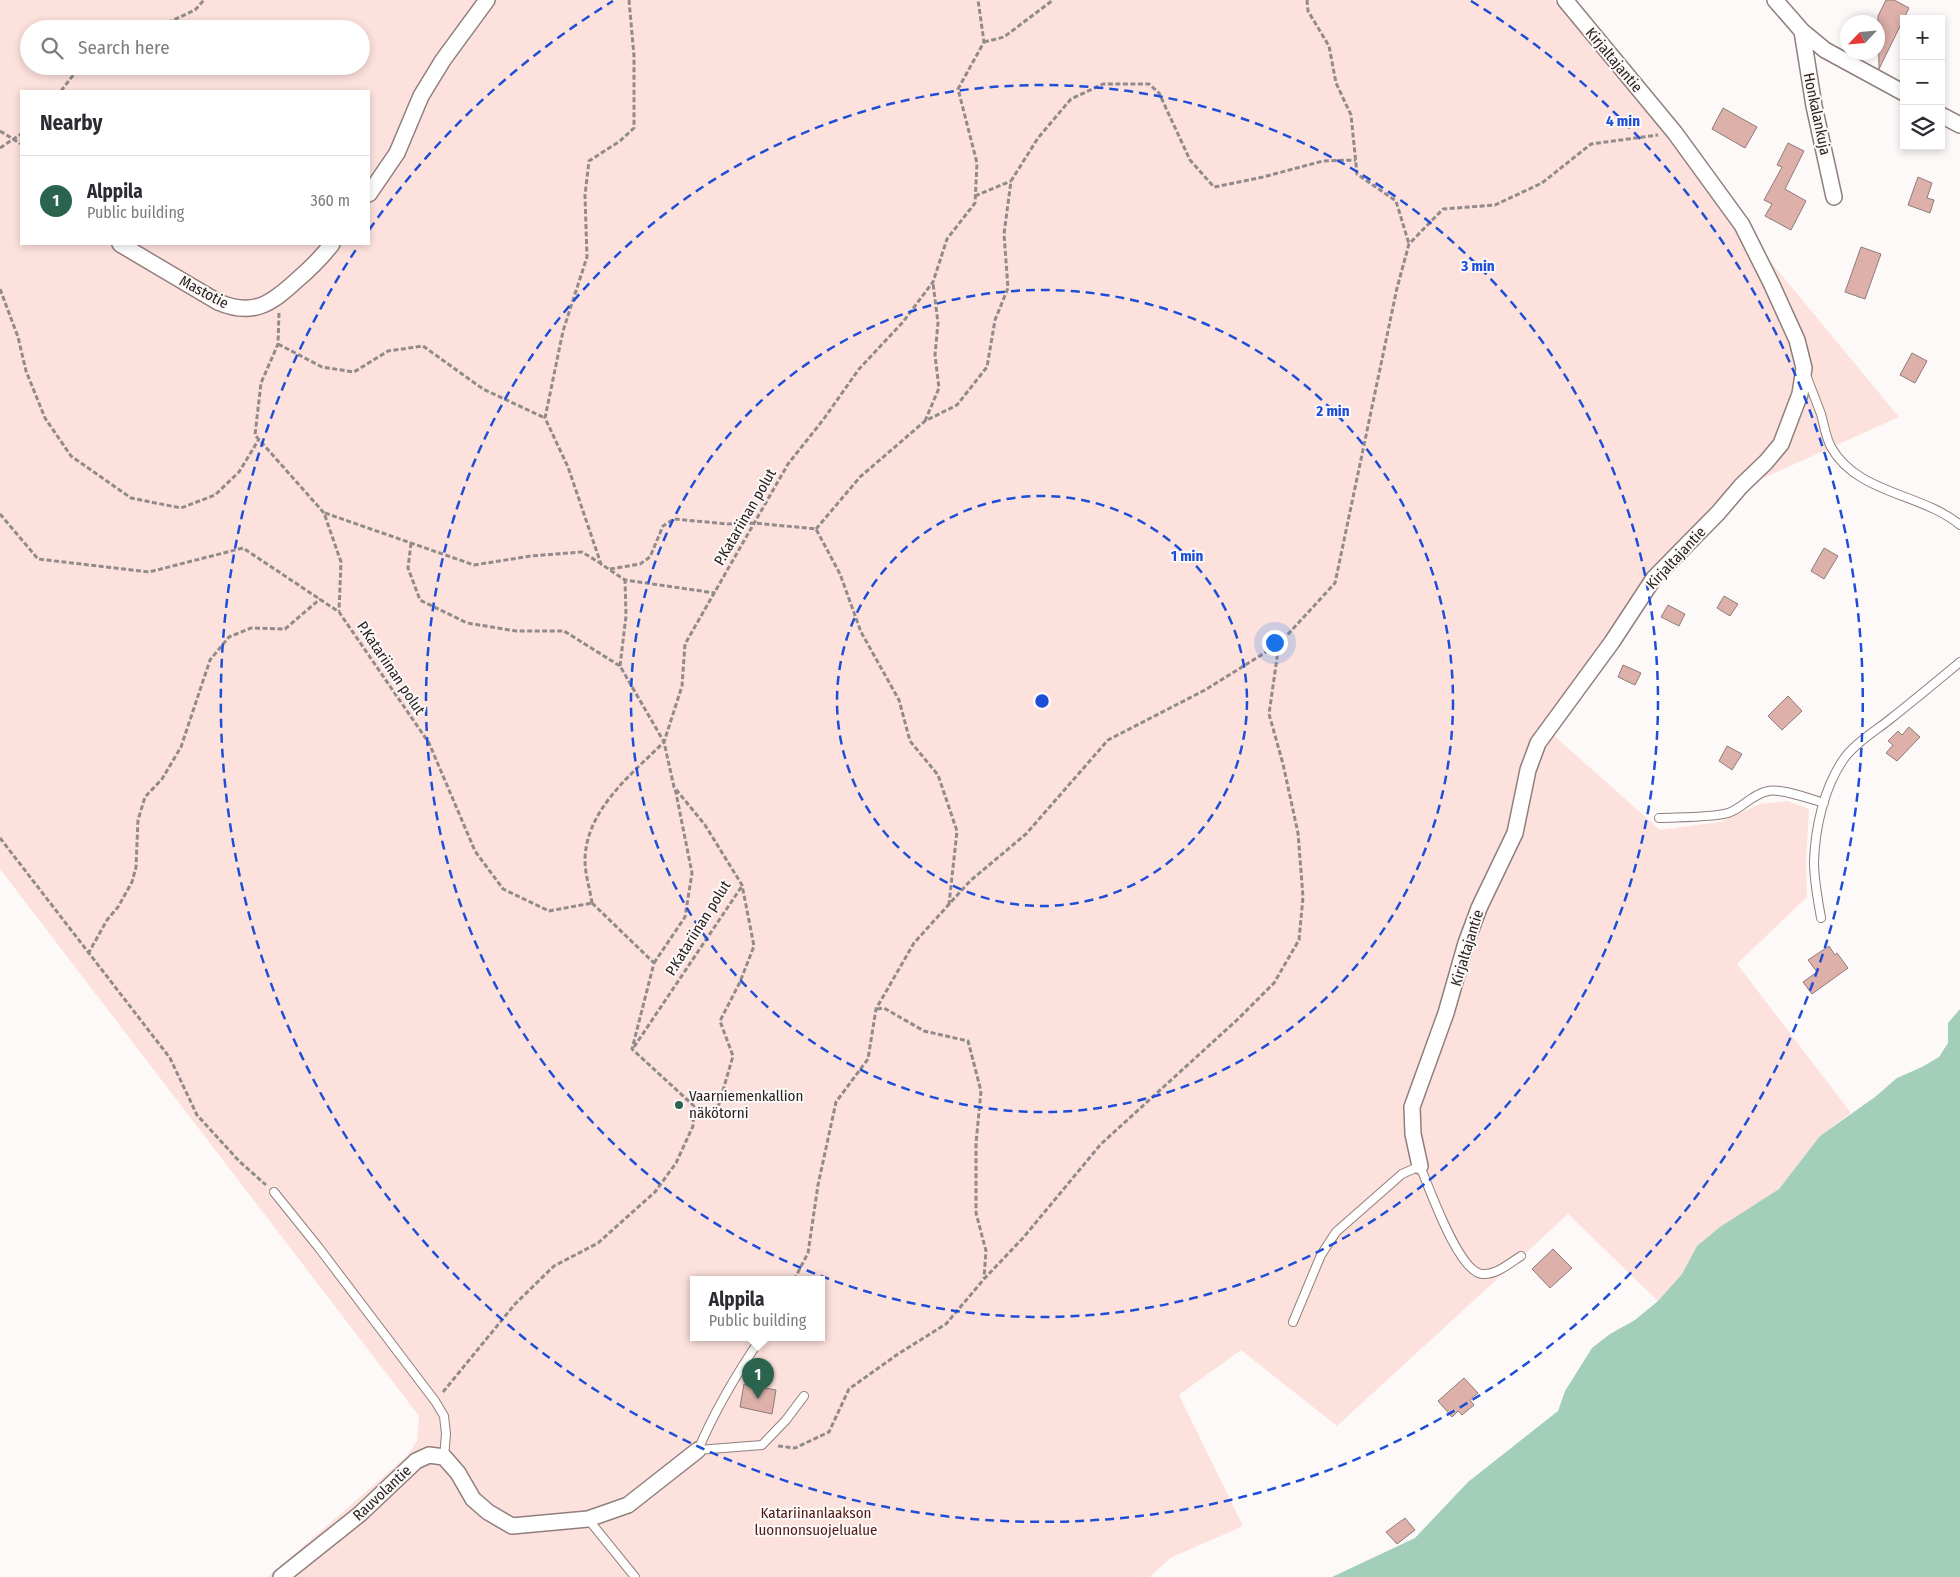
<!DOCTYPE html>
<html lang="en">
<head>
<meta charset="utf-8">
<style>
	body { margin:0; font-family:"Fira Sans Condensed",sans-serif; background:#f2f2f3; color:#2b2b33 }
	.controls { position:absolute; right:15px; top:15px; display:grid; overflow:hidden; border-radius:0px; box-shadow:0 2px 8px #0003 }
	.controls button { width:45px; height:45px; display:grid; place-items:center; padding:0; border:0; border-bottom:1px solid #e1e1e2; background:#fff; color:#2b2b33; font:25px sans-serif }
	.compass { position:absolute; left:1840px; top:15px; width:45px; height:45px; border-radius:50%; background:#fff; box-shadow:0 2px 8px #0003; rotate:244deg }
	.you { position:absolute; left:1274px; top:642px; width:18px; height:18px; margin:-12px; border:4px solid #fff; border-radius:50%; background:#1a73e8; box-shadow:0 0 0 8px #1a73e833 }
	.badge { display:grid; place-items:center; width:32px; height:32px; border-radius:50%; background:#2a644e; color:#fff; font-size:16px; font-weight:700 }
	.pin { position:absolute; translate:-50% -41px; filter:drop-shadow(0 1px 2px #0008) }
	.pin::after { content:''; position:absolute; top:26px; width:18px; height:15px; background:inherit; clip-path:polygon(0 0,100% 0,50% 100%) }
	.popup { position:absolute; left:690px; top:1276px; width:135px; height:65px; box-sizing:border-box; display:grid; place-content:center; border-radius:0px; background:#fff; filter:drop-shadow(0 1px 4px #0005); font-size:16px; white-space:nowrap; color:#7c7c81 }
	.popup b { font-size:19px; color:#2b2b33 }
	.popup::after { content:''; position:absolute; left:50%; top:100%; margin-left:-10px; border:10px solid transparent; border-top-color:#fff }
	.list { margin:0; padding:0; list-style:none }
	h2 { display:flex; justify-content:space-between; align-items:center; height:65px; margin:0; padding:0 20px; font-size:21px }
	h2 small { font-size:16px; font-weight:400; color:#7c7c81 }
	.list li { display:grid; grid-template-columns:32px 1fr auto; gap:15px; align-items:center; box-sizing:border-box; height:90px; padding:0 20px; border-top:1px solid #e1e1e2 }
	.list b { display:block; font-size:19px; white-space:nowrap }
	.list p { margin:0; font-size:16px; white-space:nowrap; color:#7c7c81 }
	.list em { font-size:16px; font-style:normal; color:#7c7c81 }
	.icon { flex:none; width:28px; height:28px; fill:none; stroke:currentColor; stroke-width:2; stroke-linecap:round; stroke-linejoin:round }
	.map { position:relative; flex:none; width:1960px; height:1577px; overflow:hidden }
	.search { position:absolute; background:#fff; box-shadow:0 2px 8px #0003; left:20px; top:20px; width:350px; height:55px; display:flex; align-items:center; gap:12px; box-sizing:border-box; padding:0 18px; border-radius:28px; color:#7c7c81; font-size:19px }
	.panel { position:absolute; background:#fff; box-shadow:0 2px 8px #0003; left:20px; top:90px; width:350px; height:155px; border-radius:0px }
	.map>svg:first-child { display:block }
	.green { fill:#fde1dc; fill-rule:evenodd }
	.water { fill:#a2ceba }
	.building { fill:#deb0aa; stroke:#8d7c79 }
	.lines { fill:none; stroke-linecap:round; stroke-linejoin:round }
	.service-casing { stroke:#907f7c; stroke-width:10 }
	.minor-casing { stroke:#907f7c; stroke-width:18 }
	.path { stroke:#918b8b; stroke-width:3; stroke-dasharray:5 2.5; stroke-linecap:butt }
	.service { stroke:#fff; stroke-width:8 }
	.minor { stroke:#fff; stroke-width:15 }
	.ring { fill:none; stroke:#1d4ed8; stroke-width:2.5; stroke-dasharray:9 6 }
	.poi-dot { fill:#2a644e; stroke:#fdf9f9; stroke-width:2 }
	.labels { text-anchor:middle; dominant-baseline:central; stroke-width:4; stroke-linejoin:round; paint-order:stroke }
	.street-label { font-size:15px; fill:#292221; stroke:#fdf9f9 }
	.poi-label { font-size:15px; fill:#292221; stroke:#fdf9f9; text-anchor:start }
	.park-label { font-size:15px; fill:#501914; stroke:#fdf9f9 }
	.centre { fill:#1d4ed8; stroke:#fdf9f9; stroke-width:2.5 }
	.ring-label { font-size:15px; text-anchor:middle; font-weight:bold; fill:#1d4ed8; stroke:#fdf9f9; stroke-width:4; stroke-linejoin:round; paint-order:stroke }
</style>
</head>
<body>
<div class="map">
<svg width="1960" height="1577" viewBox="0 0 1960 1577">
	<rect width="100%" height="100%" fill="#fdf9f9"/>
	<path class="green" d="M0,0H1554L1899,417L1726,495L1654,568L1542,725L1660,830L1720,822L1760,804L1788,801L1809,809L1806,860L1807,897L1737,964L1851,1113L1820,1136L1779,1189L1697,1246L1682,1274L1658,1301L1568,1214L1337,1426L1241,1350L1179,1395L1243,1526L1170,1558L1150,1577H268L407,1456L417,1441L419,1416L0,869ZM29,29H361V66H29ZM21,91H369V244H21ZM694,1280H822V1338H694Z"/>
	<path class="water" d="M1960,1009V1577H1332L1415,1538L1468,1482L1558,1411L1565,1391L1592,1348L1610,1334L1635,1320L1658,1301L1682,1274L1697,1246L1720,1227L1779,1189L1820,1136L1875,1097L1897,1078L1922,1067L1939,1057L1948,1043V1023Z"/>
	<path class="building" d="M1886,0H1894L1909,8L1879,69L1878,16Z
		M1723,108L1757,127L1745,148L1712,129Z
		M1788,143L1804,151L1785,189L1806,201L1791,230L1765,216L1772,204L1764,200L1782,167L1777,165Z
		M1918,177L1932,183L1927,198L1934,200L1930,213L1908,205Z
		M1861,247L1881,254L1865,299L1845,292Z
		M1912,353L1927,361L1915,383L1900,375Z
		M1824,548L1838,556L1824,579L1811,571Z
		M1724,596L1738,604L1730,616L1717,608Z
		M1668,605L1685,614L1679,626L1661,617Z
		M1623,665L1641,673L1635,685L1618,677Z
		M1788,696L1802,711L1782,730L1768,716Z
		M1909,727L1920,737L1897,761L1886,753L1893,745L1888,741L1898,731L1902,735Z
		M1727,746L1742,754L1732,770L1719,761Z
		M1829,946L1835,955L1837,953L1848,968L1812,994L1803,982L1817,972L1808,960Z
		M1553,1249L1572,1268L1550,1288L1532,1269Z
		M1464,1378L1478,1393L1470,1400L1474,1405L1462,1415L1458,1411L1452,1417L1438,1401Z
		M744,1384L776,1390L772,1414L740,1407Z
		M1405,1518L1415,1530L1397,1544L1386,1532Z"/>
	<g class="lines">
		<defs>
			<path id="service" d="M1806,375C1811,388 1816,401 1821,414C1824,425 1826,438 1831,447C1857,494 1922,493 1960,525
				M1659,818C1678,817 1710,818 1728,813C1743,808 1752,794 1768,791C1782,788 1810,799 1824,803
				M1821,918C1818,900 1814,881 1814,862C1815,828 1824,788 1843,760C1854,744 1874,732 1889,720C1913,701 1936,682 1960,662
				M274,1192L319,1248L435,1401L444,1416L446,1434L444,1457
				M1293,1322L1321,1255L1336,1232L1402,1174L1420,1166C1429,1187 1459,1274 1483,1274C1496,1275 1510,1263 1521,1256
				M761,1338C737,1373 715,1410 698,1450L762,1445L786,1420L804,1396
				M588,1519L635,1577"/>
			<path id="minor" d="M1775,0L1802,31L1825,50L1904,93
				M1802,31L1814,106L1834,197
				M1941,115L1960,125
				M369,194L397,153L421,96L443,60L487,0
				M120,244L218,302C253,317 271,304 297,280C310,269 321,258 332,244
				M1420,1166L1413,1134L1412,1107L1446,1013L1466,943L1479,908L1515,833L1528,770L1538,743L1612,642L1654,578L1718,513L1741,486L1766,462L1781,444L1800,394L1804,368L1797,340L1771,283L1742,225L1675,133L1565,0
				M281,1577L360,1514L416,1461L429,1455L444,1457L458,1473L473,1499L488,1512L512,1526L588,1519L628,1505L698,1450"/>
		</defs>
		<use href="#service" class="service-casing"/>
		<use href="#minor" class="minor-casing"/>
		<path class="path" d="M629,0L634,56V128L620,141L589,161L585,195L587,257L563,331L545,418L568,467L601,564L625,580L715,593
			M1307,0L1308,11L1329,46L1336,83L1351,115L1357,174L1396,201L1409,244
			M154,29L195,10L204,0
			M984,42L1004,37L1053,0
			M61,91L80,66
			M0,131L21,144
			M0,148L21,134
			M975,196L1011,181
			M0,289L18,337L26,371L45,418L71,456L131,498L181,508L215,495L239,472L259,439
			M279,313L278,344L261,383L255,435L324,513L341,562L339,611
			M278,344L322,367L354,372L388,351L423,346L483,389L545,418
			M925,421L939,388L935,355L938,323L933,283
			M325,513L474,565L531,556L582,552L600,563
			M0,514L38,559L149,572L243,548L339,612L429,743L475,851L503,889L549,911L592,903
			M816,529L860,477L925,421L957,405L987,367L995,320L1008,288L1004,234L1011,181L1038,138L1071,99L1103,84H1149L1159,93L1190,160L1214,187L1263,177L1323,161L1356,160
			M411,543L408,568L420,600L467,623L516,631H564L620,666L664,742
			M610,569L640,564L650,557L663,526L674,519L728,524L755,523L816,529L840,574L861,632L899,700L910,741L938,775L957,831L949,904
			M620,666L626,616L625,580
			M0,838L170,1058L197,1115L239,1161L266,1185
			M592,903L654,963L632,1049L694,1106L713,1116L719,1104L733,1056L720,1021L740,982L754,946L742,885L705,825L674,787L664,742L682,686L685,644L788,464L823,420L859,369L903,322L933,282L947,239L975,203L977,163L958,89L984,42L978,0
			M592,903C590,889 585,874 585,861C585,810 632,774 664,742
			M88,954L107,920L118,907L132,882L136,867L138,820L145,797L162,779L181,747L210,660L229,637L251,628L285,629L320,599
			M654,963L685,917L692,873L675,788
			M877,1009L884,1008L924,1031L968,1041L981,1091L976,1143V1213L986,1251L984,1278
			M634,1047L742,886
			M794,1280L808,1253L818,1185L836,1102L868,1059L876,1009L914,943L970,881L1026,834L1108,740L1205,690L1279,644L1335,583L1397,288L1409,244L1443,209L1495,205L1542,183L1591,144L1658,135
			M443,1392L515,1304L554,1266L598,1243L655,1192L676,1163L693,1126L694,1106
			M778,1446L795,1448L829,1432L849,1389L898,1354L946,1324L984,1279L1023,1238L1101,1144L1238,1019L1274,983L1299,940L1303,897L1298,833L1283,764L1269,714L1279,644"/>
		<use href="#service" class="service"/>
		<use href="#minor" class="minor"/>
	</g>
	<g class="ring">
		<circle cx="1042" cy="701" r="205"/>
		<circle cx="1042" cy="701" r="411"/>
		<circle cx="1042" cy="701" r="616"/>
		<path d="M369 230A821 821 0 0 1 613 1M1471 1A821 821 0 1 1 357 248"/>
	</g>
	<circle class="poi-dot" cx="679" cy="1105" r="5"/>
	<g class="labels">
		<g class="street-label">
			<text transform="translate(1614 60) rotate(50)">Kirjaltajantie</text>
			<text transform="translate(1817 114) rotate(78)">Honkalankuja</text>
			<text transform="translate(204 292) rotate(28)">Mastotie</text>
			<text transform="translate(745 517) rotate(-60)">P.Katariinan polut</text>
			<text transform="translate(1676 558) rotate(-47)">Kirjaltajantie</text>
			<text transform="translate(391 668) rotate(56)">P.Katariinan polut</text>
			<text transform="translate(698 928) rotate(-58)">P.Katariinan polut</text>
			<text transform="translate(1467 948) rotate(-73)">Kirjaltajantie</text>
			<text transform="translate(382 1493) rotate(-43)">Rauvolantie</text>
		</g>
		<g class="poi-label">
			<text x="689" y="1096">Vaarniemenkallion<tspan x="689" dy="17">näkötorni</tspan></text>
		</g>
		<g class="park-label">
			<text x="816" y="1513">Katariinanlaakson<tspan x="816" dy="17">luonnonsuojelualue</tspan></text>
		</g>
	</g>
	<circle cx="1042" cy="701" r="8" class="centre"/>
	<g class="ring-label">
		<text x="1623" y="126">4 min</text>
		<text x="1478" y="271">3 min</text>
		<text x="1333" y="416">2 min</text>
		<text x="1187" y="561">1 min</text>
	</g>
</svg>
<div class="controls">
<button>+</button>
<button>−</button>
<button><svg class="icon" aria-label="layers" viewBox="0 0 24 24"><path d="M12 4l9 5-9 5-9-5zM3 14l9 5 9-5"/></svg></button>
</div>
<svg class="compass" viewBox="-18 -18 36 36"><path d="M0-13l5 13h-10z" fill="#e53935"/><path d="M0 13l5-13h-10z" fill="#7c7c81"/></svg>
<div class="you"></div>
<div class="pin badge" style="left:758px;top:1399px">1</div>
<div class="popup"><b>Alppila</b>Public building</div>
<div class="search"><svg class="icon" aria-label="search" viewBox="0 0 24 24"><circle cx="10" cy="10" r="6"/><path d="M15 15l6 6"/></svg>Search here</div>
<section class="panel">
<h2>Nearby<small></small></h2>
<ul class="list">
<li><span class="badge">1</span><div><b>Alppila</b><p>Public building</p></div><em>360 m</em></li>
</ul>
</section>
</div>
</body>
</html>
